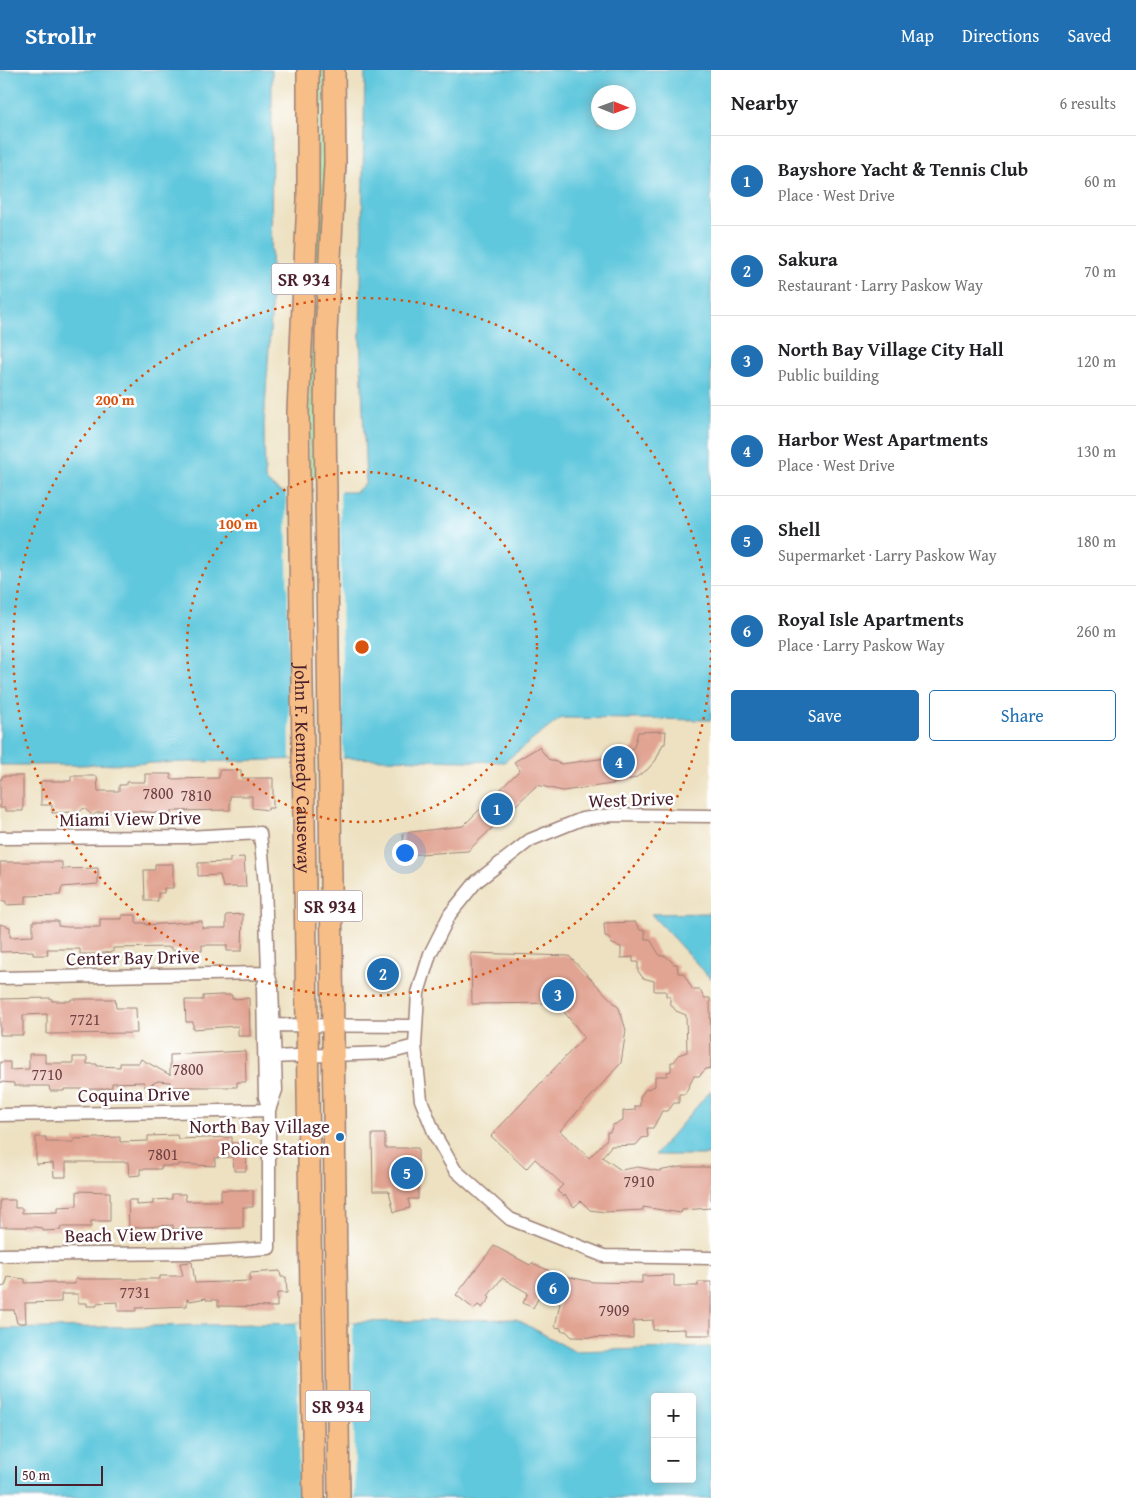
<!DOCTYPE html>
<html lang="en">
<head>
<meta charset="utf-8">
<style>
	body { margin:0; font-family:"Gentium Book Plus",serif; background:#f2f2f2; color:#202124 }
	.controls { position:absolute; right:15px; bottom:15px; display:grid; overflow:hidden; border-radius:5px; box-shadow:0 2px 12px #0003 }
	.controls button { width:45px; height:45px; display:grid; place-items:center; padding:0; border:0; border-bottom:1px solid #e0e0e0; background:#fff; color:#202124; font:25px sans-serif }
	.compass { position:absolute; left:591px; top:15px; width:45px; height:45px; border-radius:50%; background:#fff; box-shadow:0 2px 12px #0003; rotate:91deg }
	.scale { position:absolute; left:15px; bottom:12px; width:88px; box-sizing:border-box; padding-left:5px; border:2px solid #4a1f2b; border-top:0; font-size:14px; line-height:18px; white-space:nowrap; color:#4a1f2b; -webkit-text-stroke:4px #fff; paint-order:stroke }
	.you { position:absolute; left:404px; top:782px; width:18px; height:18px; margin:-12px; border:4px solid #fff; border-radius:50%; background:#1a73e8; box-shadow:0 0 0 8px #1a73e833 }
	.badge { display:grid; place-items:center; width:32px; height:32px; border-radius:50%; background:#1f6fb2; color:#fff; font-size:16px; font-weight:700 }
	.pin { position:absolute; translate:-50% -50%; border:2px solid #fff; box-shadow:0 1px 5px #0006 }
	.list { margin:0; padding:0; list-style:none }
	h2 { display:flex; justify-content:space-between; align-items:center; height:65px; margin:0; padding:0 20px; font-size:21px }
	h2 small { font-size:16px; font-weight:400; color:#757577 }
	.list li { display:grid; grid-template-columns:32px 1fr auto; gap:15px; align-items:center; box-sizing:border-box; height:90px; padding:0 20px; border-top:1px solid #e0e0e0 }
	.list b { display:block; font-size:19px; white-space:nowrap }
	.list p { margin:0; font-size:16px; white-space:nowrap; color:#757577 }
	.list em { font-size:16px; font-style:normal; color:#757577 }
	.actions { display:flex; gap:10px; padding:15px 20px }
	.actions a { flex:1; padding:11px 0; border:1px solid #1f6fb2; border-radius:5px; text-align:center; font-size:18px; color:#1f6fb2 }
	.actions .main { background:#1f6fb2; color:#fff }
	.map { position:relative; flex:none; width:711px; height:1428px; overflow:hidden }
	header { display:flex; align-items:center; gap:30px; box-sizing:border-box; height:70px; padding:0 25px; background:#1f6fb2; color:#fff }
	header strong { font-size:24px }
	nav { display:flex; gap:28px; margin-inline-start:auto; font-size:18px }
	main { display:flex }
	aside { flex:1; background:#fff }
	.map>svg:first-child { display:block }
	.green { fill:#9cde94; stroke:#737e60 }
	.water { fill:#60c8dd; stroke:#557484; fill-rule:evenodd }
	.pier { fill:#ede1c1 }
	.building { fill:#e1a392 }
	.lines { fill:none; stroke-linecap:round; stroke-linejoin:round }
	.minor-casing { stroke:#9c8076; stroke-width:15 }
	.primary-casing { stroke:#9c8076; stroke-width:24 }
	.minor { stroke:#fff; stroke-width:12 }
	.primary { stroke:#f7be88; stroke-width:21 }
	.ring { fill:none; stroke:#d8530f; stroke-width:2.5; stroke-dasharray:2.5 5 }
	.poi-dot { fill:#1f6fb2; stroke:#fff; stroke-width:2 }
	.labels { text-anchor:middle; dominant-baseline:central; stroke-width:5; stroke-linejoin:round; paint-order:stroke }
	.number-label { font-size:16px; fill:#704045 }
	.shield { fill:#fff; stroke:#80626b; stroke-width:1 }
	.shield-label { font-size:18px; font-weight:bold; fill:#4a1f2b }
	.street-label { font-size:19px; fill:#4a1f2b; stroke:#fff }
	.poi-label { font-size:19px; fill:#4a1f2b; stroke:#fff; text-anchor:end }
	.centre { fill:#d8530f; stroke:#fff; stroke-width:2.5 }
	.ring-label { font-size:15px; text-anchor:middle; font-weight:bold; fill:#d8530f; stroke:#fff; stroke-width:5; stroke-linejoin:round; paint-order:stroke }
</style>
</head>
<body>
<header>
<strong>Strollr</strong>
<nav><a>Map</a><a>Directions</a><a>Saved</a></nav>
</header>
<main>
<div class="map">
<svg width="711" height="1428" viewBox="0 0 711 1428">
	<rect width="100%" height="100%" fill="#fff"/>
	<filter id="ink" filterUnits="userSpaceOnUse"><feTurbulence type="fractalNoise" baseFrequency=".02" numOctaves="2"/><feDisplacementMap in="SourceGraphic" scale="10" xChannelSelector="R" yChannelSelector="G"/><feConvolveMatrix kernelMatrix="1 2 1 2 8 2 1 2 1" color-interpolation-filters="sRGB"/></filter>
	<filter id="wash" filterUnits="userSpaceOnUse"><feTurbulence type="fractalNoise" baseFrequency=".0096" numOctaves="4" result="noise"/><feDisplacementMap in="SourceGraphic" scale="20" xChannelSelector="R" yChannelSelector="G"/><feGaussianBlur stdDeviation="1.12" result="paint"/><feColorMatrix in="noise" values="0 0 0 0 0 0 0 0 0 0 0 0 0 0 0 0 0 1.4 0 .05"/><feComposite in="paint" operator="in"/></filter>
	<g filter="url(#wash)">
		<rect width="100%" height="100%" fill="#ede1c1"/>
		<path class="green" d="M318,0H324L325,91L316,407H309C308,271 320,136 318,0Z"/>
		<path class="water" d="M0,0H272L271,248L264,353L265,410L280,422H356L366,413L360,267L365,0H711V650L561,648L504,692L345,688L79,695H0ZM598,22H628V52H598Z
			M711,843V909L651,844Z
			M711,1020V1085H655Z
			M516,1249L574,1281L711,1277V1428H0V1259ZM655,1327H692V1409H655Z"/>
		<path class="pier" d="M286,420L340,421L343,689H290Z
			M353,1252L355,1428H299L297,1253Z"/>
		<g id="blocks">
			<path class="building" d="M666,661L665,674H663L656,690L647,700L635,708L612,714L563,721L537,715L468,781L404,785L403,763L463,756L520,700L514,692L539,677L548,689L561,694L615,687L616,692L634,677L638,662Z
				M219,700H241V708H273V738H268V740L252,738V726H230V740L171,741V744L136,741L96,743L93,746L84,738L75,746L72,742L52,743V735H41V711H71V706H97L98,721H119V715H126V712H145V704H171V709L219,708Z
				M2,706H23V741H5V738H0V709H2Z
				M244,787L246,817H223L220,805L198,806V793L230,792V788Z
				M0,792H62V799L98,798V814L62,817L60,825L26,826V834L6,835V831H0Z
				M155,794H173V818H164V823H158V831H145L144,800H155Z
				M243,844L242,881H227V875H202V881L171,880V877L113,878V882L95,884H80V879H47L48,885H33V881L0,882V854L10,857V867L33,866V851H58V856L66,857H100V849H122V845H136V853H146V855L202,851V858H226V845Z
				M635,852L640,860H645V869H650L660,886H666L674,894H677L678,903H683L693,920H700L704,928H710L711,998L706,999L699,1006H694L685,1024H679V1033H674L668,1041H662L653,1058H647L648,1067L642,1068L636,1075L611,1076L602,1087L621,1100L638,1097L658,1101L680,1097H711V1138L682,1140L681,1143L643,1137V1140L605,1142L590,1140L581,1131L574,1137L565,1125L564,1127L557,1121L563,1115L535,1089L526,1099L491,1066L584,967L557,933L472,934L471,883L569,886L619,938L626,960L621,993L560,1061L589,1088L607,1069V1062H610L613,1055L623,1051V1041L635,1040V1036H640V1027L645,1020L655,1016V1006H667V1002L671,1001V992H674L678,985L687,982L686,945L676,941L670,933V926H666V921H654V911L643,908L638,901V892H633V887L621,888V877L612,874L608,867L605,866L604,853Z
				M220,925H232V929L249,928L250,966H238V956L193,959V952H186L185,930H203V926Z
				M51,928L52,931H71V929H115L116,938H136L137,963L47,964V944L23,945V965H0V929Z
				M245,981L246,1012H237V1017H170V1012L158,1011L145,1017L144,1012L112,1013V1017L101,1019H64V1021H50L49,1016H14V1013L0,1012V992H10V1000L29,999V984H45V993H73V987H87V994H97V996L120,997V993H139L141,989L170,1005V985Z
				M372,1064H385V1078H418V1129H408L410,1138L394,1142L389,1121H373Z
				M177,1065L178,1069L232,1067V1073H248L246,1101H234L233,1087L215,1088V1096L178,1094V1096H161V1099H140V1105L129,1106L128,1092H66V1107H54L53,1093L36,1094V1067H46V1072H74V1069L120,1067V1072L148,1071V1066Z
				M221,1120H253V1137H243V1158L173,1159V1155L129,1158L128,1130H136V1135L153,1134V1130L172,1129V1124H185L186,1131H221Z
				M77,1121L110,1122V1151H91V1157H60L61,1160L43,1161V1158L35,1157H0V1130H15V1138H22V1143L58,1142V1137L77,1136Z
				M494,1176L530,1195L532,1193L550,1201V1203L593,1212L642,1213V1206L674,1205V1216H698V1212H711V1265H685V1259L653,1260V1250L633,1251V1268L572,1267L566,1261H561V1258L555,1257L560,1233L539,1227L533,1238L523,1233L528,1223L502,1208L488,1226L490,1228L482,1238L478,1235L474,1239L456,1225Z
				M192,1192L195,1213L250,1211V1203L280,1201L281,1207H286L287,1223H277V1237L218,1236V1230H206V1228L190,1231L187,1229V1236L136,1238V1241H118V1232L97,1233V1236H87V1233H78V1224H61V1232L25,1233L26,1253H17L14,1240H0V1217L5,1216L8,1207L25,1209V1213L55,1212V1214H75V1209H160V1206H183L180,1193Z"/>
		</g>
	</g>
	<g filter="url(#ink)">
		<use href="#blocks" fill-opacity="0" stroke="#9c8076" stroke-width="1"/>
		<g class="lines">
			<defs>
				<path id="minor" d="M711,746L613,745L582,749L530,770L476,812L450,844L430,884L418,923L415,976L421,1030L436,1067L455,1100L510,1149L604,1186L711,1188
					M0,768L187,767L260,763L265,815L268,903L272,917L276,1020L269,1040
					M0,908L268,903
					M266,955L416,956
					M268,987L388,983L415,976
					M0,1045L269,1040
					M0,1185L191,1183L269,1178V1040L265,1027L263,917L268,903"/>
				<g id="primary">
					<path id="s1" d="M308,0V130L298,341L314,1428"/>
					<path d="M334,0L335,94L326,263L325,347L339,1428"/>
				</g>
			</defs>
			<use href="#minor" class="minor-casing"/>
			<use href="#primary" class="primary-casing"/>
			<use href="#minor" class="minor"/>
			<use href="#primary" class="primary"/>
		</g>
	</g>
	<g class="ring">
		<circle cx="362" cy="577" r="175"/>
		<path d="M711 580A349 349 0 1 1 711 574"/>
	</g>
	<circle class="poi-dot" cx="340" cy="1067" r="5"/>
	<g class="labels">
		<g class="number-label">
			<text x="158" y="723">7800</text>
			<text x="196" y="725">7810</text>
			<text x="85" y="949">7721</text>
			<text x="188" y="999">7800</text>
			<text x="47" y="1004">7710</text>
			<text x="163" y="1084">7801</text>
			<text x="639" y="1111">7910</text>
			<text x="135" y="1222">7731</text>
			<text x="614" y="1240">7909</text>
		</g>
		<g class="shield">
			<rect x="271.5" y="193.5" width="65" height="31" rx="4"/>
			<rect x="297.5" y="820.5" width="65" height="31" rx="4"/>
			<rect x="305.5" y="1320.5" width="65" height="31" rx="4"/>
		</g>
		<g class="shield-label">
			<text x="304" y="209">SR 934</text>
			<text x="330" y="836">SR 934</text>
			<text x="338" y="1336">SR 934</text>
		</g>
		<g class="street-label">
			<text stroke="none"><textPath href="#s1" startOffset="699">John F. Kennedy Causeway</textPath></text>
			<text transform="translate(631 729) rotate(-2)">West Drive</text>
			<text transform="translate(130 748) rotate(-1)">Miami View Drive</text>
			<text transform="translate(133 887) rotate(-1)">Center Bay Drive</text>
			<text transform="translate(134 1024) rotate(-1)">Coquina Drive</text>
			<text transform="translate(134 1164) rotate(-1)">Beach View Drive</text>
		</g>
		<g class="poi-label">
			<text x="330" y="1056">North Bay Village<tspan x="330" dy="22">Police Station</tspan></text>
		</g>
	</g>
	<circle cx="362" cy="577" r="8" class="centre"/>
	<g class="ring-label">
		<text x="115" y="335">200 m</text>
		<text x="238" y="459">100 m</text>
	</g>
</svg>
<div class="controls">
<button>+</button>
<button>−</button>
</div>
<svg class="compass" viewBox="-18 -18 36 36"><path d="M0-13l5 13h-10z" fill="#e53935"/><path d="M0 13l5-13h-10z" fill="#757577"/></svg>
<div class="scale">50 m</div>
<div class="you"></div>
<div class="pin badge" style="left:497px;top:739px">1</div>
<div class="pin badge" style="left:383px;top:904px">2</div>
<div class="pin badge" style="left:558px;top:925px">3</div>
<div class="pin badge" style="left:619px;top:692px">4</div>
<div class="pin badge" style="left:407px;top:1103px">5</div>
<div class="pin badge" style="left:553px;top:1218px">6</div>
</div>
<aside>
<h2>Nearby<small>6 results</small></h2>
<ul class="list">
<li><span class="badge">1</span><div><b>Bayshore Yacht &amp; Tennis Club</b><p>Place · West Drive</p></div><em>60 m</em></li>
<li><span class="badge">2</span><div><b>Sakura</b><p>Restaurant · Larry Paskow Way</p></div><em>70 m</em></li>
<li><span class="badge">3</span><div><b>North Bay Village City Hall</b><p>Public building</p></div><em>120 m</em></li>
<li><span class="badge">4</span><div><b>Harbor West Apartments</b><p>Place · West Drive</p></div><em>130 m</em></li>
<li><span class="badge">5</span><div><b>Shell</b><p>Supermarket · Larry Paskow Way</p></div><em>180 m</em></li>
<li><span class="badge">6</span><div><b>Royal Isle Apartments</b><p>Place · Larry Paskow Way</p></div><em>260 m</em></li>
</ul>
<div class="actions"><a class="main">Save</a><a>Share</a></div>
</aside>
</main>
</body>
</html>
